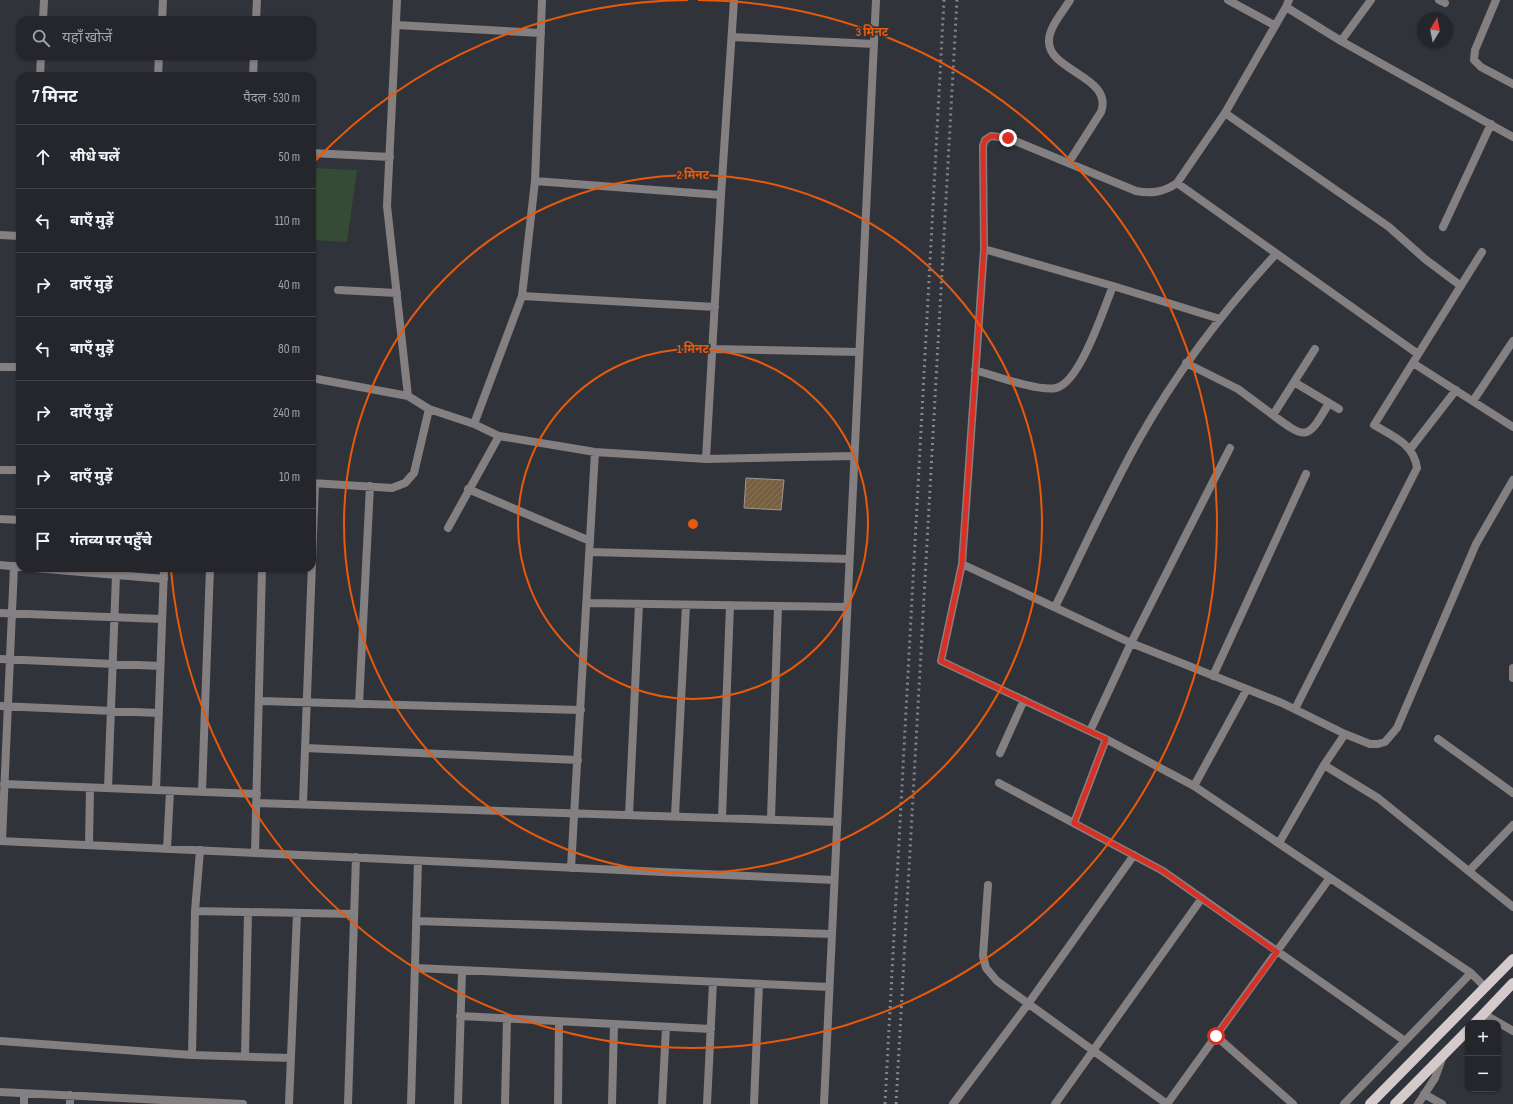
<!DOCTYPE html>
<html lang="hi">
<head>
<meta charset="utf-8">
<style>
	body { margin:0; font-family:"Sofia Sans Condensed","Noto Sans Devanagari",sans-serif; background:#313238; color:#f1f3f6 }
	.controls { position:absolute; right:12px; bottom:12px; display:grid; overflow:hidden; border-radius:8px; box-shadow:0 1px 3px #0004 }
	.controls button { width:36px; height:36px; display:grid; place-items:center; padding:0; border:0; border-bottom:1px solid #424348; background:#25262c; color:#f1f3f6; font:20px sans-serif }
	.compass { position:absolute; left:1417px; top:12px; width:36px; height:36px; border-radius:50%; background:#25262c; box-shadow:0 1px 3px #0004; rotate:10deg }
	.stop { position:absolute; width:12px; height:12px; margin:-9px; border:3px solid #d93025; border-radius:50%; background:#fff }
	.stop.end { background:#d93025; border-color:#fff; box-shadow:0 1px 4px #0008 }
	.list { margin:0; padding:0; list-style:none }
	h2 { display:flex; justify-content:space-between; align-items:center; height:52px; margin:0; padding:0 16px; font-size:17px }
	h2 small { font-size:13px; font-weight:400; color:#a3a5a9 }
	.list li { display:grid; grid-template-columns:26px 1fr auto; gap:12px; align-items:center; box-sizing:border-box; height:64px; padding:0 16px; border-top:1px solid #424348 }
	.list b { display:block; font-size:15px; white-space:nowrap }
	.list em { font-size:13px; font-style:normal; color:#a3a5a9 }
	.icon { flex:none; width:22px; height:22px; fill:none; stroke:currentColor; stroke-width:2; stroke-linecap:round; stroke-linejoin:round }
	.map { position:relative; flex:none; width:1513px; height:1104px; overflow:hidden }
	.search { position:absolute; background:#25262c; box-shadow:0 1px 3px #0004; left:16px; top:16px; width:300px; height:44px; display:flex; align-items:center; gap:10px; box-sizing:border-box; padding:0 14px; border-radius:12px; color:#a3a5a9; font-size:15px }
	.panel { position:absolute; background:#25262c; box-shadow:0 1px 3px #0004; left:16px; top:72px; width:300px; height:500px; border-radius:12px }
	.map>svg:first-child { display:block }
	.park { fill:#354b36 }
	.building { fill:url(#building-hatch); stroke:#9d9790 }
	.lines { fill:none; stroke-linecap:round; stroke-linejoin:round }
	.street { stroke:#847f80; stroke-width:8 }
	.primary { stroke:#d4cacc; stroke-width:10 }
	.rail { stroke:#84868b; stroke-width:3; stroke-dasharray:2 4; stroke-linecap:butt }
	.route { stroke:#d93025; stroke-width:5 }
	.ring { fill:none; stroke:#e8590c; stroke-width:2 }
	.centre { fill:#e8590c; stroke:#31333a; stroke-width:2 }
	.ring-label { font-size:12px; text-anchor:middle; font-weight:bold; fill:#e8590c; stroke:#31333a; stroke-width:3; stroke-linejoin:round; paint-order:stroke }
</style>
</head>
<body>
<div class="map">
<svg width="1513" height="1104" viewBox="0 0 1513 1104">
	<defs>
		<pattern id="building-hatch" width="6" height="6" patternUnits="userSpaceOnUse"><rect width="6" height="6" fill="#776042"/><path d="M-1 1l2-2M0 6l6-6M5 7l2-2" fill="none" stroke="#8a765d"/></pattern>
	</defs>
	<rect width="100%" height="100%" fill="#31333a"/>
	<path class="park" d="M312,168L357,170L347,242L312,240Z"/>
	<path class="building" d="M746,478L784,480L781,510L744,508Z"/>
	<g class="lines">
		<path class="street" d="M397,0L387,206L408,396L429,409L474,424L499,436L595,452L706,459L854,456
			M542,0L535,181L721,195L734,0
			M1228,0L1274,25
			M1289,0L1286,7L1341,41L1513,137
			M1439,0L1445,3
			M1496,0L1475,50L1474,60L1481,67L1513,84
			M1286,7L1225,113L1177,183C1164,192 1152,194 1136,191L1008,138L991,136L985,140L983,146L984,249L962,564L941,661L1106,739L1194,786L1471,973L1485,987
			M43,20L44,0
			M162,20L163,0
			M256,20L257,0
			M396,25L541,33
			M732,37L874,44
			M1341,41L1371,0
			M40,76L41,56
			M158,76L159,56
			M253,76L254,56
			M1225,113L1389,227L1425,259L1461,286
			M312,153L390,157
			M1069,162L1101,112C1114,77 1048,71 1049,41C1049,27 1063,12 1070,0
			M1177,183L1418,354
			M1443,227L1491,124
			M0,235L20,236
			M984,249L1113,286
			M338,290L397,293
			M522,296L715,307
			M713,349L859,352
			M1186,363L1238,389L1273,415L1315,349
			M1413,363L1513,427
			M0,367H20
			M975,370C993,375 1039,392 1056,388C1080,383 1104,308 1113,286L1220,319
			M312,378L408,396
			M1294,382L1339,409
			M1473,401L1513,341
			M1273,415C1307,441 1308,439 1329,403
			M474,424L522,296L535,181
			M1411,448L1456,390
			M706,459L721,195
			M0,470H20
			M312,483L392,488L405,483L414,473L429,409
			M468,489L590,541
			M0,519L20,520
			M448,528L499,436
			M590,552L849,559
			M962,564L1131,643L1282,703L1345,734L1370,744H1378L1385,742L1397,728L1476,544L1513,480
			M0,565L20,567
			M34,568L164,579
			M587,603L847,607
			M1055,607C1082,552 1108,495 1138,441C1176,373 1223,311 1276,254
			M0,613L162,619
			M0,659L160,666
			M1513,668V678
			M1213,676L1306,474
			M259,701L581,710
			M359,704L370,486
			M0,706L158,713
			M1295,709L1417,468C1414,444 1393,436 1374,425L1482,252
			M1090,731L1131,643L1230,448
			M1438,739L1513,793
			M305,748L578,760
			M1000,753L1024,700
			M1324,765L1378,798L1513,907
			M999,783L1163,871L1405,1041
			M4,784L257,794
			M1194,786L1247,689
			M108,788L116,575
			M156,790L164,568
			M202,792L210,568
			M257,803L837,822
			M303,803L315,483
			M629,815L639,604
			M675,816L686,605
			M722,818L730,605
			M771,819L778,606
			M1074,823L1106,739
			M0,841L834,880
			M2,841L14,566
			M1279,843L1324,765L1345,734
			M89,845L90,788
			M167,849L170,791
			M255,853L262,568
			M571,868L595,452
			M1469,871L1513,825
			M988,885L983,956L986,968L997,981L1167,1104
			M195,911L354,914
			M416,921L832,934
			M415,968L829,987
			M1484,1014L1513,1031
			M460,1016L711,1029
			M1216,1036L1293,1104
			M0,1041L192,1055L291,1058
			M192,1055L195,911L200,850
			M245,1056L248,912
			M0,1092L243,1104
			M1424,1094L1442,1104
			M24,1104V1094
			M70,1104V1095
			M289,1104L297,913
			M348,1104L356,857
			M411,1104L418,861
			M458,1104L462,971
			M505,1104L507,1019
			M558,1104L559,1022
			M612,1104L614,1024
			M662,1104L666,1027
			M707,1104L713,982
			M754,1104L759,984
			M824,1104L876,0
			M953,1104L1028,1004L1134,855
			M1055,1104L1202,898
			M1167,1104L1329,879
			M1344,1104L1471,973
			M1418,1104L1435,1078L1443,1056"/>
		<path class="primary" d="M1475,1023L1513,983
			M1370,1104L1513,959
			M1395,1104L1468,1030"/>
		<path class="rail" d="M885,1104L944,0
			M896,1104L957,0"/>
	</g>
	<g class="lines">
		<path class="route" d="M1008,138L991,136L985,140L983,146L984,248L962,564L941,661L1106,739L1074,823L1163,871L1277,952L1216,1036"/>
	</g>
	<g class="ring">
		<circle cx="693" cy="524" r="175"/>
		<circle cx="693" cy="524" r="349"/>
		<path d="M313 163A524 524 0 0 1 688 0M698 0A524 524 0 1 1 171 570"/>
	</g>
	<circle cx="693" cy="524" r="6" class="centre"/>
	<g class="ring-label">
		<text x="872" y="36">3 मिनट</text>
		<text x="693" y="179">2 मिनट</text>
		<text x="693" y="353">1 मिनट</text>
	</g>
</svg>
<div class="controls">
<button>+</button>
<button>−</button>
</div>
<svg class="compass" viewBox="-18 -18 36 36"><path d="M0-13l5 13h-10z" fill="#e53935"/><path d="M0 13l5-13h-10z" fill="#a3a5a9"/></svg>
<div class="stop" style="left:1216px;top:1036px"></div>
<div class="stop end" style="left:1008px;top:138px"></div>
<div class="search"><svg class="icon" aria-label="search" viewBox="0 0 24 24"><circle cx="10" cy="10" r="6"/><path d="M15 15l6 6"/></svg>यहाँ खोजें</div>
<section class="panel">
<h2>7 मिनट<small>पैदल · 530 m</small></h2>
<ul class="list">
<li><svg class="icon" aria-label="ahead" viewBox="0 0 24 24"><path d="M12 20V5M6 11l6-6 6 6"/></svg><div><b>सीधे चलें</b></div><em>50 m</em></li>
<li><svg class="icon" aria-label="left" viewBox="0 0 24 24"><path d="M17 20v-9H6M10 6l-5 5 5 5"/></svg><div><b>बाएँ मुड़ें</b></div><em>110 m</em></li>
<li><svg class="icon" aria-label="right" viewBox="0 0 24 24"><path d="M7 20v-9h11M14 6l5 5-5 5"/></svg><div><b>दाएँ मुड़ें</b></div><em>40 m</em></li>
<li><svg class="icon" aria-label="left" viewBox="0 0 24 24"><path d="M17 20v-9H6M10 6l-5 5 5 5"/></svg><div><b>बाएँ मुड़ें</b></div><em>80 m</em></li>
<li><svg class="icon" aria-label="right" viewBox="0 0 24 24"><path d="M7 20v-9h11M14 6l5 5-5 5"/></svg><div><b>दाएँ मुड़ें</b></div><em>240 m</em></li>
<li><svg class="icon" aria-label="right" viewBox="0 0 24 24"><path d="M7 20v-9h11M14 6l5 5-5 5"/></svg><div><b>दाएँ मुड़ें</b></div><em>10 m</em></li>
<li><svg class="icon" aria-label="arrive" viewBox="0 0 24 24"><path d="M6 21V4h12l-3 4 3 4H6"/></svg><div><b>गंतव्य पर पहुँचे</b></div></li>
</ul>
</section>
</div>
</body>
</html>
